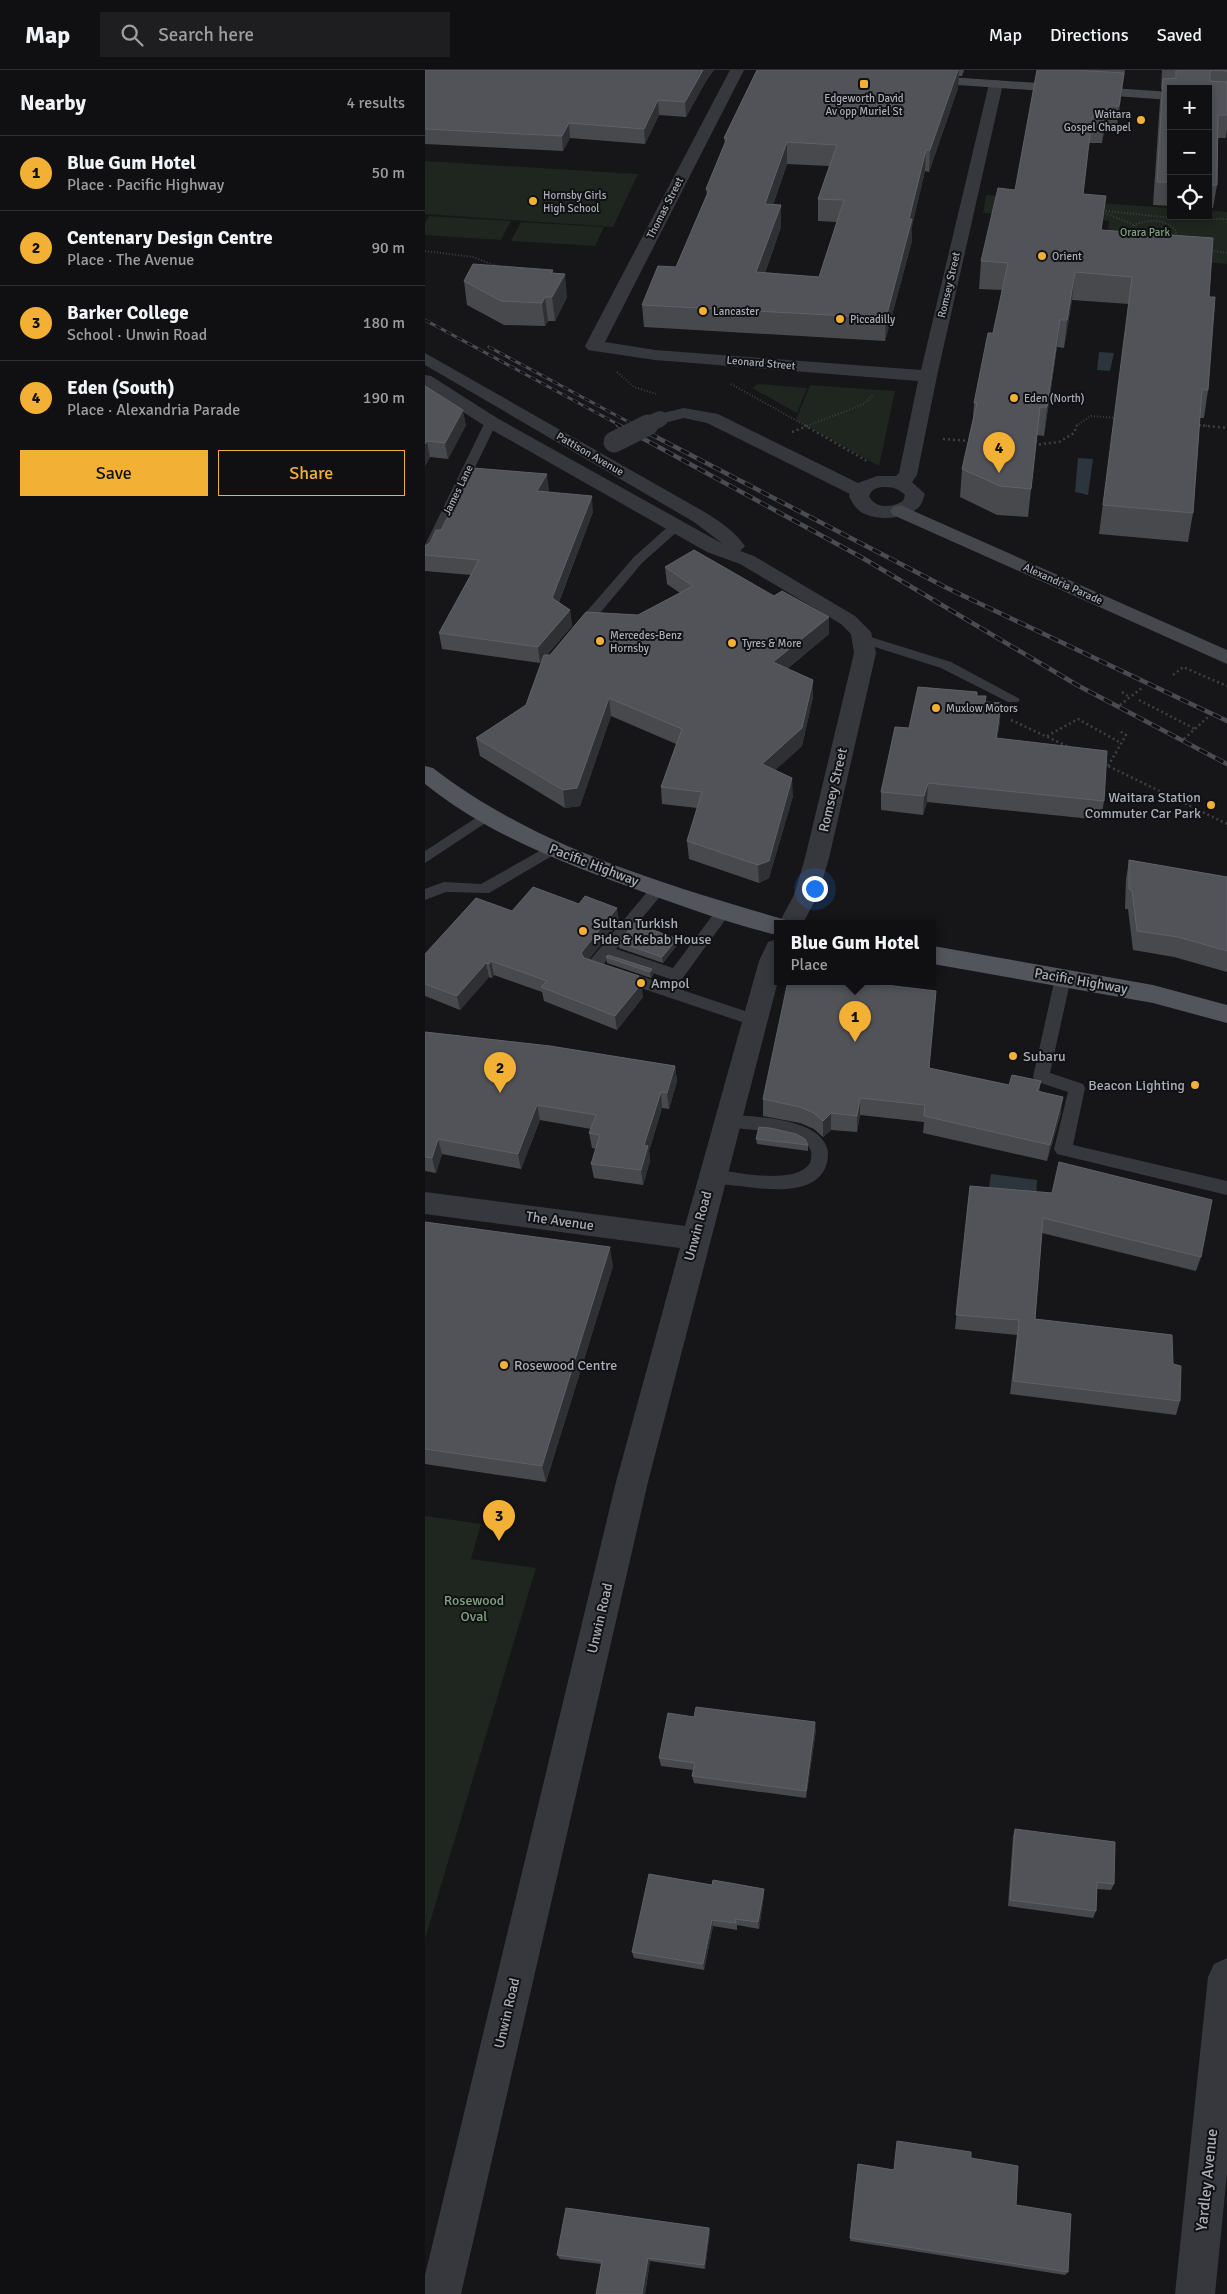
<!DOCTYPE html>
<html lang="en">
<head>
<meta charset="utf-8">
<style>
	body { margin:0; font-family:Signika,sans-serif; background:#1e1e20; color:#f1f3f6 }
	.controls { position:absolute; right:15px; top:15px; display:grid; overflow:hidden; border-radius:0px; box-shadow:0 2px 8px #0003 }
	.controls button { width:45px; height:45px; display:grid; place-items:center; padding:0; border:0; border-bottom:1px solid #303032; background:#101012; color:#f1f3f6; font:25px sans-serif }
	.you { position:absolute; left:389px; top:818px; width:18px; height:18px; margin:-12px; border:4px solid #fff; border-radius:50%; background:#1a73e8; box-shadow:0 0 0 8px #1a73e833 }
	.badge { display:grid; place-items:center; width:32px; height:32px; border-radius:50%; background:#f2b134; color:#111; font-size:16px; font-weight:700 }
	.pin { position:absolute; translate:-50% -41px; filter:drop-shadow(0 1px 2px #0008) }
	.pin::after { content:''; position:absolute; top:26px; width:18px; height:15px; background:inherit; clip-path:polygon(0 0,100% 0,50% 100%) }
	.popup { position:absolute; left:349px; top:850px; width:162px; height:65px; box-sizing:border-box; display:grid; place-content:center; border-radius:0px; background:#101012; filter:drop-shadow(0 1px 4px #0005); font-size:16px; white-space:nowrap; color:#9c9d9f }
	.popup b { font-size:19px; color:#f1f3f6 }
	.popup::after { content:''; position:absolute; left:50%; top:100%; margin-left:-10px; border:10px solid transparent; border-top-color:#101012 }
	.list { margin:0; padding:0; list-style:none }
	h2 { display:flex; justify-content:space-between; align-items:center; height:65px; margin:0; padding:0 20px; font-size:21px }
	h2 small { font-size:16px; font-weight:400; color:#9c9d9f }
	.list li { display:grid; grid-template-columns:32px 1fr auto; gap:15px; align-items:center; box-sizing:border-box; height:75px; padding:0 20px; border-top:1px solid #303032 }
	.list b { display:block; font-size:19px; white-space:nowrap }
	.list p { margin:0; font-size:16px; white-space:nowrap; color:#9c9d9f }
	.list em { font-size:16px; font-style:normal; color:#9c9d9f }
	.actions { display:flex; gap:10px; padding:15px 20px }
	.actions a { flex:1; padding:11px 0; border:1px solid #f2b134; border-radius:0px; text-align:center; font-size:18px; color:#f2b134 }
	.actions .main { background:#f2b134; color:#111 }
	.icon { flex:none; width:28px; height:28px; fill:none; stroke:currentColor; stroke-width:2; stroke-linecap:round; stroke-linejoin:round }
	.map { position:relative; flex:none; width:802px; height:2224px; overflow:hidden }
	header { display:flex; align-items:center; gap:30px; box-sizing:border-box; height:70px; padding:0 25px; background:#101012; border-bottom:1px solid #303032 }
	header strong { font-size:24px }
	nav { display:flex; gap:28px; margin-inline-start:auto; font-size:18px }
	.search { width:350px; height:45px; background:#1e1e20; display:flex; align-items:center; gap:12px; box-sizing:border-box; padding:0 18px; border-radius:0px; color:#9c9d9f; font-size:19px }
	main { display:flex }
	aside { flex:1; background:#101012 }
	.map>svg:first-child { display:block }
	.green { fill:#1e261f }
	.water { fill:#2c353c }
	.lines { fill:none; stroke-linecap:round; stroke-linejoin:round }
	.path-far1 { stroke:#3d3f44; stroke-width:2; stroke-dasharray:1 2; stroke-linecap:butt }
	.path { stroke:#3d3f44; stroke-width:2.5; stroke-dasharray:2 3; stroke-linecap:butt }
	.lane { fill:#37383d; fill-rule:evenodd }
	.street { fill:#37383d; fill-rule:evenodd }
	.secondary { fill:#45474d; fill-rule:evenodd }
	.primary { fill:#53555c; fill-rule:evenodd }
	.rail-far1-casing { stroke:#4a4c52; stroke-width:3 }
	.rail-casing { stroke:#4a4c52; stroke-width:4.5 }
	.rail-far1 { stroke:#111113; stroke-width:2; stroke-dasharray:6; stroke-linecap:butt }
	.rail { stroke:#111113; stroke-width:3; stroke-dasharray:9; stroke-linecap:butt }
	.street-bridge-far1 { stroke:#37383d; stroke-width:16 }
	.street-bridge { stroke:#37383d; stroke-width:21 }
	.wall { fill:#47494d; fill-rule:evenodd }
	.shaded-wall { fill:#2f3033 }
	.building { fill:#525359; stroke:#5f6168; fill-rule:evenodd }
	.poi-dot { fill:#f2b134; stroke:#111113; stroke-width:2 }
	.labels { text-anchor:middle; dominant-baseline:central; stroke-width:4; stroke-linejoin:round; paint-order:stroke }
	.far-poi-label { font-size:11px; fill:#a8adb8; stroke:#111113; text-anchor:start }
	.far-street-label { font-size:11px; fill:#a8adb8; stroke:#111113 }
	.far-park-label { font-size:11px; fill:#7fa381; stroke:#111113 }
	.street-label { font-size:14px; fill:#a8adb8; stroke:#111113 }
	.poi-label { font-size:14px; fill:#a8adb8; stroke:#111113; text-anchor:start }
	.park-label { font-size:14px; fill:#7fa381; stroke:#111113 }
	.near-street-label { font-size:16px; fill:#a8adb8; stroke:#111113 }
</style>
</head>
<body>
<header>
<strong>Map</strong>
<div class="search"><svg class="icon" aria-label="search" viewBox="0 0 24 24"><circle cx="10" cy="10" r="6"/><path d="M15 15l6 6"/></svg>Search here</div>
<nav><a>Map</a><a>Directions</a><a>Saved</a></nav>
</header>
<main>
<aside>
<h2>Nearby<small>4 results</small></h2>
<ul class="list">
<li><span class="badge">1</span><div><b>Blue Gum Hotel</b><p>Place · Pacific Highway</p></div><em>50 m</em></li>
<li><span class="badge">2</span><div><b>Centenary Design Centre</b><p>Place · The Avenue</p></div><em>90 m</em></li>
<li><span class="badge">3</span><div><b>Barker College</b><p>School · Unwin Road</p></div><em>180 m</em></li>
<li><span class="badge">4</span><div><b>Eden (South)</b><p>Place · Alexandria Parade</p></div><em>190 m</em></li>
</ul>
<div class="actions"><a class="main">Save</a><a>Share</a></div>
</aside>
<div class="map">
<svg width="802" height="2224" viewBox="0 0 802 2224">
	<rect width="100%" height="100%" fill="#161618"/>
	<path class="green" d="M0,91L213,104L188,157L0,144Z
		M561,125L746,138V146H783V140L802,142V194L681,184L684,151L558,143Z
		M4,146L86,151L76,170L0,165V153Z
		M96,152L179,157L170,176L86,171Z
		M333,314L382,318L372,343L327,318Z
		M385,315L470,321L454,396L371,350Z
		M0,1446L56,1454L46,1489L111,1498L0,1869Z"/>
	<path class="water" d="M674,282L689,283L685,301L672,300Z
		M653,388L668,389L663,425L650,422Z
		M566,1104L612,1110L611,1129L563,1123Z"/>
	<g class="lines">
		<path class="path-far1" d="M681,141L758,149H802
			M677,142L709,155
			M710,165L709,155C725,149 739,148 751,161V167
			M783,180L802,183
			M0,181L48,187L74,197
			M192,302L209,317L231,324
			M306,314L381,356
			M772,355L785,356
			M382,356L439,334L449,324
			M651,356L666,346L693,348"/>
		<path class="path" d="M379,355L442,391
			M773,355L802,358
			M367,362L385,355
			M518,369L545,371
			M609,375L634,372L649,363L652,355
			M748,605L758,597L802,616
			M697,622L704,627
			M714,630L770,659
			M695,635L718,617
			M586,650L644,677
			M622,666L653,649L696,673
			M759,669L783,647
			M679,694L802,754
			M683,696L701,665L693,660"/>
		<path class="lane" d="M66,349L72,352L6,488L0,492V475L60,352Z
			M251,452L255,453L257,456L255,459L217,493L159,562H149L147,559L149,556L209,487L247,453Z
			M439,565L526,592L595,629L593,632H583L516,598L434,572L432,569L434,566Z
			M60,742L65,744L67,747L65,750L0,793V781Z
			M127,774L132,775L134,779L132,783L64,823L21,822L0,830V819L19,812L56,814Z
			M233,814L238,815L241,819L238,823L191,879L248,898L293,838H303L306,842L257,909L251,911L183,888L179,894L335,946L337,950L335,954H323L162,900L160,896L228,815Z
			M638,902L644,904L646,908L625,1003L658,1014L660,1018L648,1075L802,1111V1125L632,1084L629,1079L643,1022L610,1011L608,1007L630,908L632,904Z
			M302,1044C329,1047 360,1047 384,1059C394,1064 404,1074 403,1085C401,1128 344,1120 315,1116C303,1115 292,1114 281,1111L278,1106L281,1101L287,1099C311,1102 370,1116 385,1093C386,1090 387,1084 386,1081C380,1058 314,1061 296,1056L293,1051L296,1046Z"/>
		<path class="street" d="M305,0H319L180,272L230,280L496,300L564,14L571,10L578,14L512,306L492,405L487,412L500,424C498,429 497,435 493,438C480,450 451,451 436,442C430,438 427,432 424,426L425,424L282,353L259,348L235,354L229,353L226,349L229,345L259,338L293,344L433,413L452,406H471L474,403L493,311L230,290L169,281L163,280L160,276ZM461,417C469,417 475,420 480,425L478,431C467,438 450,439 444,426C447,418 454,417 461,417Z
			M0,283L283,444C297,453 310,462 320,476L315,481L329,486L430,546L446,562L451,583L404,788L393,825L378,853H354L369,825L380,788L429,583L426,564L416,554L315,494L282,482L60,356L0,318V305L6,306L72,348L298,474L269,452L0,295Z
			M352,869L353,911L223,1412L36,2224H0V2205L191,1412L255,1178L0,1144V1122L260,1156L334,891L343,872Z
			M802,1888V2103L790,2224H750L783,1907L789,1894Z"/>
		<path class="secondary" d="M495,5L746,22V30L490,12L488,9Z
			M475,435L802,580V594L468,445L465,441L468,437Z"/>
		<path class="primary" d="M0,696L8,698C110,777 238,814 361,850L363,853H352V865C306,854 262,838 218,822C141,794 65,766 0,714Z
			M508,876L728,915L802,935V953L728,933L508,894Z"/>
		<defs>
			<path id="rail-far1" d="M0,250L196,356
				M64,277L211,356"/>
			<path id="rail" d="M193,355L436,487L652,615L802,694
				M208,355L522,518L802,651"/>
		</defs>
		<use href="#rail-far1" class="rail-far1-casing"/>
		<use href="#rail" class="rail-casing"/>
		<use href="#rail-far1" class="rail-far1"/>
		<use href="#rail" class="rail"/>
		<path class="street-bridge-far1" d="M220,356L235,349"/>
		<path class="street-bridge" d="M189,372L223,355"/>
	</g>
	<path class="wall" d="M0,0H289L281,11L261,47L234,45L220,74L145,68L138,81L0,74Z
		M332,0H539L537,6H534L533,18L504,102L500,101L487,156V171L460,271L219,257L217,235L251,197L282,125L281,119L300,73L299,68ZM362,94L404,96L393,129V151L412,152L394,207L340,203L356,157V135H348Z
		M612,0H700L691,62L679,61L677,73H664L658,124L677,160L784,227L783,320L779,348H775L768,443L763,472L674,464L704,234L647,230L639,278L632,277L619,366L612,365L603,447L572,445L535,427L537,399L548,348L549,333L568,263L577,220L554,219L556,191L590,120Z
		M737,0H802V59L801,68H793L792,115L788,138H783V19H746V136L728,135L735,31L737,20L736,19Z
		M128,200V203L142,227L130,251H123L120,256L79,255L42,235L39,211Z
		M0,316L41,355L23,389L5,387L0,396Z
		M124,420L123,422L168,442L134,532L145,540L147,556L122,585H125L213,545L255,523L242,514L240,497L349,526L404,547V564L362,599L388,610V627L377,676L350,700L368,726L344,808L334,813L264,789L262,771L272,738L237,734L236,717L251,674L186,646L155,736L140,738L55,686L51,668L101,635L117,591L115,593L17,579L14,563L46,505L0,501V476L5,473L16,460Z
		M552,626H561L560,632L575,652L572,668L679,731L676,750L502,732L498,745L456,740V722L484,658Z
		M704,790L802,807V902L749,887L708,880L703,839H700L701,809Z
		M87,841L194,852L164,889L214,913L218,927L192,960L119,931L117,922L69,905L67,908L64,907L35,940L0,926V884Z
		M252,869L253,874L238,893L194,878L193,872Z
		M181,887L227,899L228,905L226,908L182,893Z
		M511,921L504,998L584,1015L616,1011L614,1022L636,1043L622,1091L498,1063L499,1052L435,1045L432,1062L406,1060L398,1067L389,1059L375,1053L338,1046V1029Z
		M0,962L250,996L252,1011L244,1039L237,1038L224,1081L225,1091L218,1115L169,1108L166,1094L171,1079L167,1078L164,1063L166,1059L115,1050L96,1099L17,1084L11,1103L0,1101Z
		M331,1069L383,1075V1081L332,1074Z
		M545,1116L776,1187L771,1201L617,1163L610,1249L748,1294L755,1331L751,1345L585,1324L592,1265L530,1259Z
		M0,1152L188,1196L121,1412L0,1394Z
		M269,1647L391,1660L381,1728L269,1713L267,1706L268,1700L236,1696L234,1688Z
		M590,1759L689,1814L686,1820L672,1819L671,1841L668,1848L583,1836L588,1766Z
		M287,1815L339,1819V1825L334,1859L312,1855V1860L288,1856L279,1900L209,1888L207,1882Z
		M546,2088L591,2135L643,2202L640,2205L425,2171L433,2094L469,2100Z
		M284,2158L285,2162L280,2199L225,2191L220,2224H171L176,2194L135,2189L132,2185Z"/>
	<path class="shaded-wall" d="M278,0H289L281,11L261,47L260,32Z
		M533,0H534L533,18L504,102L505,80Z
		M699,3L696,29L691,62L694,36Z
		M233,30L234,45L220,74L219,59Z
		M682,36L679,61L677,73L680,48Z
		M144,53L145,68L138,81L137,66Z
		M362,72V94L341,156L340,134Z
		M501,80L500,101L487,156V171L460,271L461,248Z
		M356,135V157L332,225L331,202Z
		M128,200L130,222L140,204L142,227L130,251L127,227L126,203Z
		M650,202L647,230L639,278L642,250Z
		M120,227L123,251L120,256L117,233Z
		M635,250L632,277L619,366L622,337Z
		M38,340L41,355L23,389L20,373Z
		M2,371L5,387L0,396V374Z
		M122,404L124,420L114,437L112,421Z
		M167,426L168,442L129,544L127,528Z
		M145,540L147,556L115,593L113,577Z
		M404,547V564L348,610V592Z
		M388,610V627L377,676L337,712V694Z
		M184,628L186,646L155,736L140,738L138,720Z
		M576,633L575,652L569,687L571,668Z
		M367,708L368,726L344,808L334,813L333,795Z
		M503,713L502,732L498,745L499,726Z
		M192,838L194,852L158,897L156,883Z
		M252,869L253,874L238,893L237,887Z
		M66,891L69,905L67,908L64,894Z
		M61,893L64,907L35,940L32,926Z
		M227,899L228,905L226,908L225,902Z
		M214,906L215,915L217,913L218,927L192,960L190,946L210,911Z
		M250,996L252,1011L244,1039L242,1023Z
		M236,1022L237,1038L224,1081L225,1091L218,1115L216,1100L219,1075Z
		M638,1027L636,1043L622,1091L625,1075Z
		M435,1028V1045L432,1062V1046Z
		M112,1035L115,1050L96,1099L93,1084Z
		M406,1043V1060L398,1067V1051Z
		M13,1069L17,1084L11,1103L7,1088Z
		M185,1177L188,1196L121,1412L117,1396Z
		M390,1652L391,1660L381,1728V1721Z
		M339,1819V1825L334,1859L333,1852Z
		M287,1850L288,1856L279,1900L278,1894Z
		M284,2158L285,2162L280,2199L279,2195Z
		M223,2188L225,2191L220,2224H217Z"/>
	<path class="building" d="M0,0H278L260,32L233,30L219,59L144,53L137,66L0,59Z
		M332,0H533L505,80H501L484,149H487L461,248L217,235L233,196L251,197L284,120L281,119L302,68H299ZM362,72L412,75L393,129L419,130L394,207L331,202L356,135L340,134Z
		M612,0H649L699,3L694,36H682L680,48L667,47L658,124L681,126L676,160L788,168L784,227H790L783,320L777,319L768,443L678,435L707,207L650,202L642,250H635L622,337H615L606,419L575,416L537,399L552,333H549L563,263H568L583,193L556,191L573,118L590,120Z
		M751,0H802V1L787,0L785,2V11L802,12V45H793L792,115H783V19H746V112H732L738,9L751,8Z
		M48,194L128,200L126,203L140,204L127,227H120L117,233L76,231L39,211Z
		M0,316L38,340L20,373L2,371L0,374Z
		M48,398L122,404L112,421L167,426L127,528L145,540L113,577L14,563L54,490L0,485V476L5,473L11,460H16Z
		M269,480L349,526L357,521L404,547L348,592L388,610L377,658L337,694L367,708L344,791L333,795L262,771L277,722L236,717L257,659L184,628L152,718L138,720L51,668L101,635L119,585H125L161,542L213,545L268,516L240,497Z
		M493,617L552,622V626H561L560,632L576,633L571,668L682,681L679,731L503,713L499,726L456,722L470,657L484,658Z
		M704,790L802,807V881L753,867L712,861L707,820L704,819Z
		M108,817L154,834L160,826L192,838L156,883L159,888L214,906L210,911L217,913L190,946L116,917L122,911L66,891L64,894L61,893L32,926L0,914V884L51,828L87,841Z
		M210,853L252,869L237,887L193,872Z
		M183,885L227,899L225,902L181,887Z
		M363,911H427L511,921L504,998L584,1015L587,1005L616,1011L612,1021L638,1027L625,1075L499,1046L500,1035L435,1028L432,1046L406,1043L398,1051L389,1043L375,1037L338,1029Z
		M0,962L125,976L250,996L242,1023L236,1022L219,1075L223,1076L216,1100L166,1094L175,1065L164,1063L171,1045L112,1035L93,1084L13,1069L7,1088L0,1087Z
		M334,1057L345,1058L371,1064L380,1069L383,1075L331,1069Z
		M634,1092L787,1130L776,1187L618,1148L610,1249L747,1265L748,1294L756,1296L755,1331L588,1311L594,1250L531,1245L545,1116L627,1123Z
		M0,1152L185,1177L117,1396L0,1379Z
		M271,1637L390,1652L381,1721L267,1706L270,1693L234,1688L243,1643L269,1647Z
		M590,1759L690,1772L689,1814L672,1812L671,1841L585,1830Z
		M224,1804L287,1815L288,1810L339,1819L333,1852L310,1849L311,1853L287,1850L278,1894L207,1882Z
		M472,2071L546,2082V2088L593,2096L591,2135L646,2144L643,2202L425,2168L433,2094L469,2100Z
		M141,2138L284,2158L279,2195L223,2188L217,2224H171L177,2191L132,2185Z"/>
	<g class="poi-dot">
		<rect x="434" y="9" width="10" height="10" rx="2.5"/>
		<circle cx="716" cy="50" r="5"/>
		<circle cx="108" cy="131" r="5"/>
		<circle cx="617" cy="186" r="5"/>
		<circle cx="278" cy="241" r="5"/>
		<circle cx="415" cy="249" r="5"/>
		<circle cx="589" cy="328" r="5"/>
		<circle cx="175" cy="571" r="5"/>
		<circle cx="307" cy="573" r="5"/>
		<circle cx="511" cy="638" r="5"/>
		<circle cx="786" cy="735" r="5"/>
		<circle cx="158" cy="861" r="5"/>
		<circle cx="216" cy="913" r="5"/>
		<circle cx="588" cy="986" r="5"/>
		<circle cx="770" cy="1015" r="5"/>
		<circle cx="79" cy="1295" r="5"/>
	</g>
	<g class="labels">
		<g class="far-poi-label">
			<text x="439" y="28" text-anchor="middle">Edgeworth David<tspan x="439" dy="13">Av opp Muriel St</tspan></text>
			<text x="706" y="44" text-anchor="end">Waitara<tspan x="706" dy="13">Gospel Chapel</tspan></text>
			<text x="118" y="125">Hornsby Girls<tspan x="118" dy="13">High School</tspan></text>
			<text x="627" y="186">Orient</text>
			<text x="288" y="241">Lancaster</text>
			<text x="425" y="249">Piccadilly</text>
			<text x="599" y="328">Eden (North)</text>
			<text x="185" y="565">Mercedes-Benz<tspan x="185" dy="13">Hornsby</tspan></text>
			<text x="317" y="573">Tyres &amp; More</text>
			<text x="521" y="638">Muxlow Motors</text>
		</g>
		<g class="far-street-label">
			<text transform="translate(240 138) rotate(-63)">Thomas Street</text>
			<text transform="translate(524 215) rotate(-77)">Romsey Street</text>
			<text transform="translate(336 293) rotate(5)">Leonard Street</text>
			<text transform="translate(165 384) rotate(30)">Pattison Avenue</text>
			<text transform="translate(33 420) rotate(-64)">James Lane</text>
			<text transform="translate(638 514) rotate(24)">Alexandria Parade</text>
		</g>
		<g class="far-park-label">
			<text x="720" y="162">Orara Park</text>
		</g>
		<g class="street-label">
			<text transform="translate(408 720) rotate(-77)">Romsey Street</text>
			<text transform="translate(169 795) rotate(21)">Pacific Highway</text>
			<text transform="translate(656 911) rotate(10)">Pacific Highway</text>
			<text transform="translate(135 1151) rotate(8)">The Avenue</text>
			<text transform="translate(273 1156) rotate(-75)">Unwin Road</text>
			<text transform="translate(175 1548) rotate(-77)">Unwin Road</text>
			<text transform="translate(82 1943) rotate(-77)">Unwin Road</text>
		</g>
		<g class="poi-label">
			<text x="776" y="727" text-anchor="end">Waitara Station<tspan x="776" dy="16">Commuter Car Park</tspan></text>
			<text x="168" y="853">Sultan Turkish<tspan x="168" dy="16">Pide &amp; Kebab House</tspan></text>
			<text x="226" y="913">Ampol</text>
			<text x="598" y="986">Subaru</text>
			<text x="760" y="1015" text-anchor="end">Beacon Lighting</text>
			<text x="89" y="1295">Rosewood Centre</text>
		</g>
		<g class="park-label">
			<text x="49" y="1530">Rosewood<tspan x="49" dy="16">Oval</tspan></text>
		</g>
		<g class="near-street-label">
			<text transform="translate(782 2110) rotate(-84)">Yardley Avenue</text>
		</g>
	</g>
</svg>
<div class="controls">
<button>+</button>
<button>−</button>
<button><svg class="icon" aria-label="locate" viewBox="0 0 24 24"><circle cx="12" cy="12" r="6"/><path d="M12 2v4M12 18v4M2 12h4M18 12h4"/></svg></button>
</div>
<div class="you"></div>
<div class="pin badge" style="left:430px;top:972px">1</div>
<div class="popup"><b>Blue Gum Hotel</b>Place</div>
<div class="pin badge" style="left:75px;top:1023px">2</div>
<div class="pin badge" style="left:74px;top:1471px">3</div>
<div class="pin badge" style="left:574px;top:403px">4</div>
</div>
</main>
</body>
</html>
